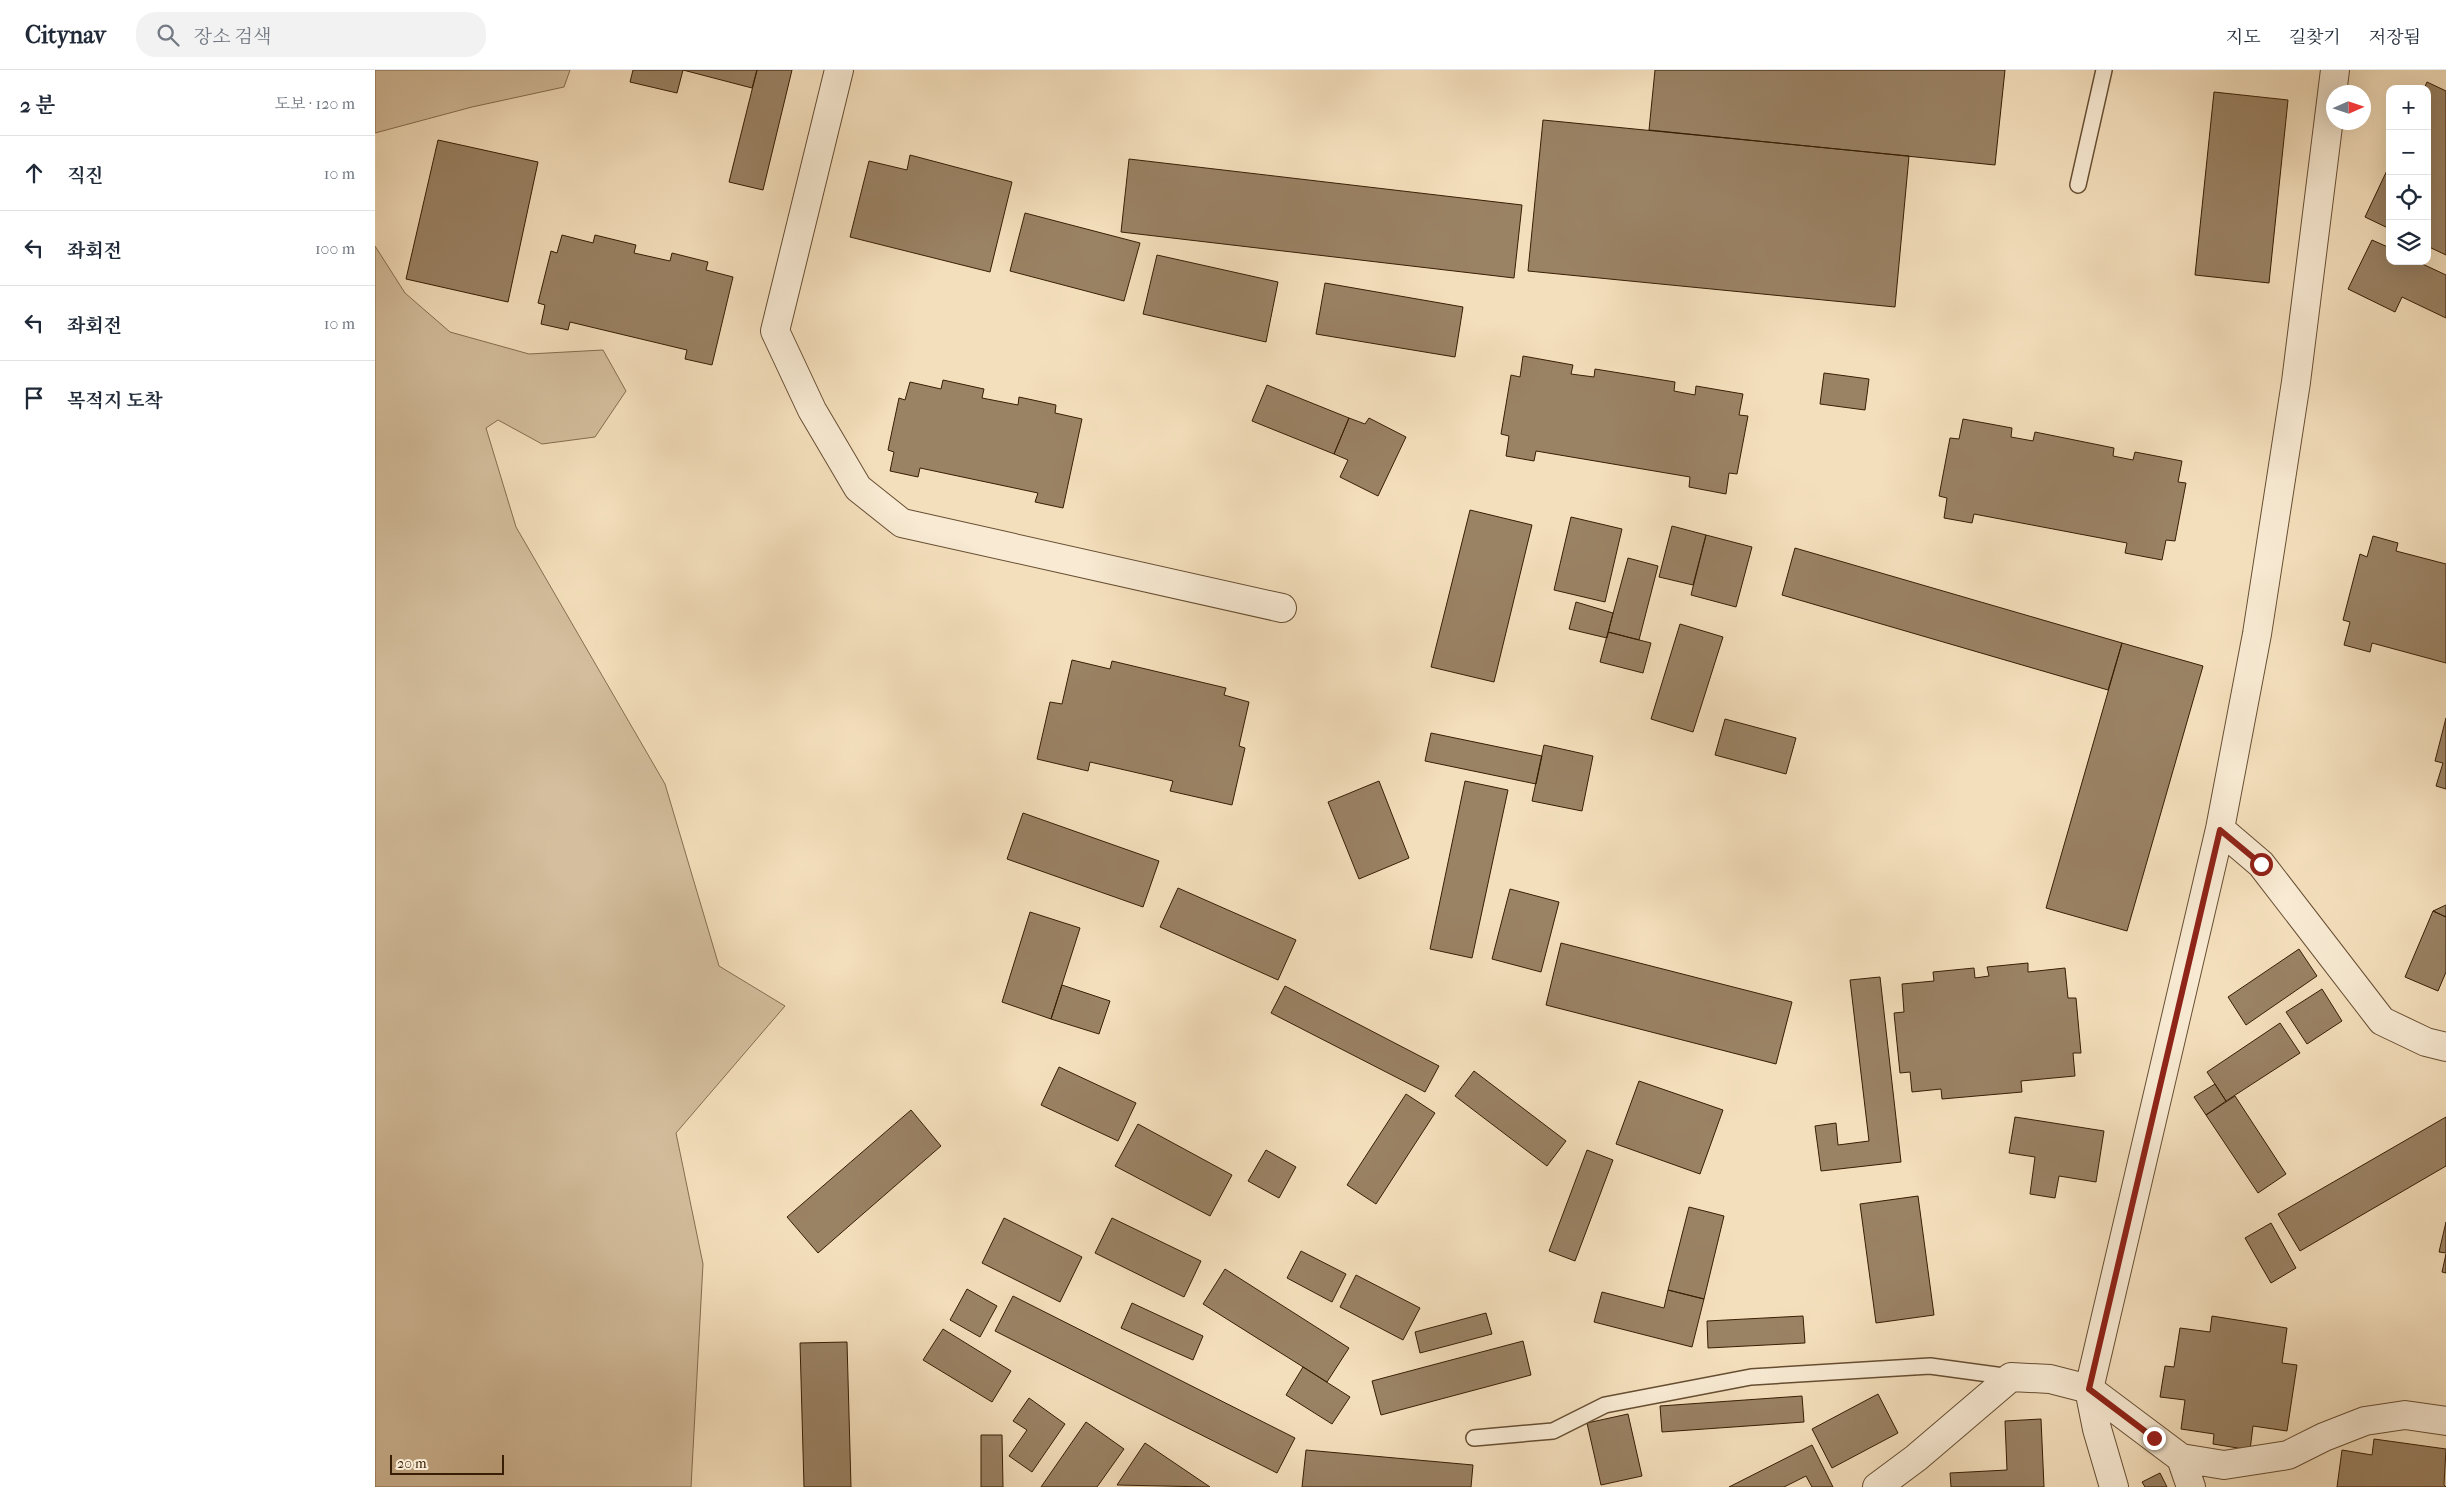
<!DOCTYPE html>
<html lang="ko">
<head>
<meta charset="utf-8">
<style>
	body { margin:0; font-family:"IM FELL French Canon","Noto Serif KR",serif; background:#f2f2f3; color:#1f2937 }
	.controls { position:absolute; right:15px; top:15px; display:grid; overflow:hidden; border-radius:10px; box-shadow:0 5px 20px #0002 }
	.controls button { width:45px; height:45px; display:grid; place-items:center; padding:0; border:0; border-bottom:1px solid #e0e1e3; background:#fff; color:#1f2937; font:25px sans-serif }
	.compass { position:absolute; left:1951px; top:15px; width:45px; height:45px; border-radius:50%; background:#fff; box-shadow:0 5px 20px #0002; rotate:87deg }
	.scale { position:absolute; left:15px; bottom:12px; width:114px; box-sizing:border-box; padding-left:5px; border:2px solid #381e04; border-top:0; font-size:14px; line-height:18px; white-space:nowrap; color:#381e04; -webkit-text-stroke:4px #f8ead3; paint-order:stroke }
	.stop { position:absolute; width:15px; height:15px; margin:-11px; border:4px solid #8f2418; border-radius:50%; background:#fff }
	.stop.end { background:#8f2418; border-color:#fff; box-shadow:0 1px 5px #0008 }
	.list { margin:0; padding:0; list-style:none }
	h2 { display:flex; justify-content:space-between; align-items:center; height:65px; margin:0; padding:0 20px; font-size:21px }
	h2 small { font-size:16px; font-weight:400; color:#747a83 }
	.list li { display:grid; grid-template-columns:32px 1fr auto; gap:15px; align-items:center; box-sizing:border-box; height:75px; padding:0 20px; border-top:1px solid #e0e1e3 }
	.list b { display:block; font-size:19px; white-space:nowrap }
	.list em { font-size:16px; font-style:normal; color:#747a83 }
	.icon { flex:none; width:28px; height:28px; fill:none; stroke:currentColor; stroke-width:2; stroke-linecap:round; stroke-linejoin:round }
	.map { position:relative; flex:none; width:2071px; height:1417px; overflow:hidden }
	header { display:flex; align-items:center; gap:30px; box-sizing:border-box; height:70px; padding:0 25px; background:#fff; border-bottom:1px solid #e0e1e3 }
	header strong { font-size:24px }
	nav { display:flex; gap:28px; margin-inline-start:auto; font-size:18px }
	.search { width:350px; height:45px; background:#f2f2f3; display:flex; align-items:center; gap:12px; box-sizing:border-box; padding:0 18px; border-radius:20px; color:#747a83; font-size:19px }
	main { display:flex }
	aside { flex:1; background:#fff }
	.map>svg:first-child { display:block }
	.green { fill:#d4be9d; stroke:#866e50 }
	.building { fill:#9a8264; stroke:#381e04 }
	.lines { fill:none; stroke-linecap:round; stroke-linejoin:round }
	.service-casing { stroke:#674e32; stroke-width:18 }
	.minor-casing { stroke:#674e32; stroke-width:30 }
	.service { stroke:#f8ead3; stroke-width:15 }
	.minor { stroke:#f8ead3; stroke-width:28 }
	.route { stroke:#8f2418; stroke-width:6 }
</style>
</head>
<body>
<header>
<strong>Citynav</strong>
<div class="search"><svg class="icon" aria-label="search" viewBox="0 0 24 24"><circle cx="10" cy="10" r="6"/><path d="M15 15l6 6"/></svg>장소 검색</div>
<nav><a>지도</a><a>길찾기</a><a>저장됨</a></nav>
</header>
<main>
<aside>
<h2>2 분<small>도보 · 120 m</small></h2>
<ul class="list">
<li><svg class="icon" aria-label="ahead" viewBox="0 0 24 24"><path d="M12 20V5M6 11l6-6 6 6"/></svg><div><b>직진</b></div><em>10 m</em></li>
<li><svg class="icon" aria-label="left" viewBox="0 0 24 24"><path d="M17 20v-9H6M10 6l-5 5 5 5"/></svg><div><b>좌회전</b></div><em>100 m</em></li>
<li><svg class="icon" aria-label="left" viewBox="0 0 24 24"><path d="M17 20v-9H6M10 6l-5 5 5 5"/></svg><div><b>좌회전</b></div><em>10 m</em></li>
<li><svg class="icon" aria-label="arrive" viewBox="0 0 24 24"><path d="M6 21V4h12l-3 4 3 4H6"/></svg><div><b>목적지 도착</b></div></li>
</ul>
</aside>
<div class="map">
<svg width="2071" height="1417" viewBox="0 0 2071 1417">
	<rect width="100%" height="100%" fill="#f4dfbc"/>
	<filter id="stains"><feTurbulence type="fractalNoise" baseFrequency=".004" numOctaves="4"/><feColorMatrix values="0 0 0 0 .2 0 0 0 0 .09 0 0 0 0 .02 0 0 0 .5 -.17"/></filter>
	<radialGradient id="worn" r=".72"><stop offset=".6" stop-color="#630" stop-opacity="0"/><stop offset="1" stop-color="#630" stop-opacity=".3"/></radialGradient>
	<path class="green" d="M0,0H195L189,17L97,37L0,63Z
		M0,176L30,223L75,262L154,284L228,280L251,321L220,367L167,374L123,350L111,358L141,457L290,714L344,896L410,936L301,1063L328,1194L316,1417H0Z"/>
	<path class="building" d="M258,0H308L302,23L255,12Z
		M308,0H382L377,18Z
		M382,0H417L388,120L354,112Z
		M1280,0H1630L1620,95L1274,60Z
		M2052,12L2071,21V185L2052,176V19H2049Z
		M1839,22L1913,30L1894,213L1820,205Z
		M1168,50L1534,86L1520,237L1153,201Z
		M63,70L163,92L133,232L31,209Z
		M535,85L637,112L615,202L475,167L494,91L532,100Z
		M754,89L1147,135L1139,208L746,162Z
		M2015,94V159L1990,147Z
		M650,143L765,173L749,231L635,201Z
		M187,165L218,173L220,165L261,175L259,183L295,191L297,183L333,192L331,200L358,207L337,295L310,289L312,280L195,252L193,260L166,254L170,235L163,233L176,181L182,183Z
		M1997,170L2015,178V191H2041L2071,205V248L2027,227L2020,242L1973,219Z
		M782,185L903,212L891,272L768,244Z
		M950,213L1088,237L1080,287L941,264Z
		M1148,286L1198,295L1196,304L1219,307L1220,299L1300,312L1299,321L1320,325L1321,316L1368,324L1364,345L1373,346L1362,404L1354,403L1351,424L1314,417L1315,407L1161,381L1159,391L1131,386L1134,366L1126,364L1136,305L1145,307Z
		M1449,303L1494,309L1490,340L1445,334Z
		M568,310L609,319L607,328L643,335L644,327L681,335L680,343L707,349L688,438L660,432L663,423L545,398L543,407L515,401L519,382L513,380L524,328L530,330L535,312L566,319Z
		M892,315L974,348L959,384L877,351Z
		M974,348L990,354L994,348L1031,367L1003,426L965,407L973,390L959,384Z
		M1588,349L1637,358L1636,367L1658,371L1660,362L1739,378L1738,386L1758,390L1760,382L1807,391L1803,412L1811,413L1800,471L1791,470L1787,490L1750,483L1752,473L1599,444L1597,453L1569,448L1572,428L1564,426L1575,368L1584,369Z
		M1095,440L1157,455L1119,612L1056,597Z
		M1196,447L1247,459L1230,532L1179,520Z
		M1297,456L1331,465L1318,515L1284,507Z
		M1331,465L1377,477L1361,537L1316,525Z
		M1998,466L2023,473L2021,481L2071,494V593L1997,573L1995,582L1969,575L1975,552L1968,550L1985,484L1992,487Z
		M1420,478L1747,573L1733,620L1407,525Z
		M1253,488L1283,496L1264,570L1233,562Z
		M1201,532L1238,543L1232,568L1194,559Z
		M1305,554L1348,567L1318,662L1276,649Z
		M1233,562L1276,573L1268,603L1225,592Z
		M1747,573L1828,596L1752,861L1671,838Z
		M697,590L735,599L737,591L851,618L849,625L874,632L864,676L870,678L857,735L795,721L798,711L715,692L713,701L662,689L675,632L687,634Z
		M2071,648V719L2061,716L2068,693L2060,691Z
		M1350,649L1421,668L1411,704L1340,685Z
		M1056,663L1167,686L1161,714L1050,691Z
		M1169,675L1218,686L1207,741L1157,731Z
		M1004,711L1034,788L984,809L953,732Z
		M1090,711L1133,720L1097,888L1055,879Z
		M648,743L784,791L768,837L632,789Z
		M803,818L921,870L903,910L785,857Z
		M1135,819L1184,832L1166,902L1117,889Z
		M2071,835V847L2058,841Z
		M2058,841L2071,847V902L2063,921L2030,907Z
		M655,842L705,858L676,949L627,932Z
		M1186,873L1417,932L1401,994L1171,935Z
		M1924,879L1942,906L1871,955L1853,927Z
		M1653,893V902L1690,898L1693,928H1701L1706,983H1698L1700,1006L1646,1011L1647,1022L1567,1029L1566,1019L1537,1022L1535,1002L1525,1003L1519,943L1529,942L1527,914L1559,911L1558,902L1599,898L1600,908L1614,906L1612,897Z
		M1505,907L1526,1092L1446,1101L1440,1056L1461,1053L1463,1075L1494,1071L1475,910Z
		M687,915L735,931L724,964L676,949Z
		M910,916L1064,996L1050,1022L896,943Z
		M1947,919L1967,951L1932,974L1911,942Z
		M1905,953L1925,983L1851,1031L1832,1002Z
		M684,997L761,1033L743,1071L666,1035Z
		M1099,1001L1191,1071L1172,1096L1080,1026Z
		M1264,1011L1348,1040L1325,1104L1241,1074Z
		M1840,1014L1851,1031L1831,1045L1819,1027Z
		M1031,1024L1060,1043L1001,1134L972,1115Z
		M1860,1026L1911,1104L1883,1123L1831,1045Z
		M536,1040L566,1076L443,1183L412,1147Z
		M1640,1047L1729,1061L1721,1112L1684,1106L1680,1128L1655,1124L1660,1087L1634,1083Z
		M2071,1047V1096L1925,1181L1903,1144Z
		M763,1054L857,1105L835,1146L740,1096Z
		M891,1080L921,1097L904,1128L873,1111Z
		M1212,1080L1238,1090L1200,1191L1174,1181Z
		M1543,1126L1559,1245L1501,1253L1485,1134Z
		M1314,1137L1349,1146L1329,1229L1293,1220Z
		M629,1148L707,1187L685,1232L607,1193Z
		M737,1148L826,1191L809,1227L720,1183Z
		M2071,1152V1183L2064,1182Z
		M1896,1153L1921,1198L1896,1213L1870,1168Z
		M926,1181L971,1204L957,1232L912,1208Z
		M2071,1184V1203L2067,1202Z
		M850,1199L974,1278L952,1312L828,1234Z
		M981,1205L1045,1238L1028,1270L965,1237Z
		M592,1219L622,1236L605,1267L575,1250Z
		M1293,1220L1329,1229L1317,1277L1219,1252L1227,1222L1289,1238Z
		M638,1226L920,1368L902,1403L620,1261Z
		M757,1233L828,1266L818,1290L746,1258Z
		M1111,1243L1117,1264L1045,1283L1040,1262Z
		M1428,1246L1430,1273L1333,1278L1332,1251Z
		M1837,1246L1912,1258L1907,1293L1922,1295L1912,1361L1878,1356L1875,1380L1838,1374L1839,1364L1806,1359L1810,1330L1785,1327L1790,1296L1799,1297L1805,1258L1835,1262Z
		M568,1259L636,1301L617,1332L548,1290Z
		M1148,1271L1156,1305L1006,1345L997,1311Z
		M472,1272L476,1417H429L425,1273Z
		M928,1297L975,1327L957,1354L911,1325Z
		M1503,1324L1523,1363L1457,1398L1437,1359Z
		M1427,1326L1429,1352L1287,1362L1285,1336Z
		M654,1328L690,1354L657,1402L634,1386L652,1360L638,1351Z
		M1253,1344L1267,1406L1226,1415L1212,1353Z
		M1666,1349L1669,1417H1576L1575,1403L1632,1400L1630,1351Z
		M711,1352L749,1379L722,1417H666Z
		M606,1365H627L628,1417H606Z
		M1999,1369L2071,1379L2069,1415L2071,1417H1962L1967,1380L1997,1385Z
		M770,1373L835,1417L742,1415Z
		M1437,1375L1458,1417H1437L1431,1406L1409,1417H1354Z
		M931,1380L1098,1395L1096,1417H927Z
		M1785,1403L1792,1417H1770L1767,1412Z"/>
	<g class="lines">
		<defs>
			<path id="service" d="M1703,115L1729,0
				M1099,1368L1178,1361L1230,1335L1376,1307L1555,1296L1636,1307"/>
			<path id="minor" d="M464,0L400,261L437,340L483,418L527,453L907,538
				M1960,0L1921,312L1882,564L1845,759L1714,1319L1806,1388L1849,1395L1913,1385L1949,1367L1990,1351L2030,1345L2071,1351
				M1845,759L1886,794L2007,951L2051,972L2071,977
				M1806,1388L1816,1417
				M1502,1417L1541,1388L1636,1307L1675,1309L1714,1319L1722,1359L1739,1417"/>
		</defs>
		<use href="#service" class="service-casing"/>
		<use href="#minor" class="minor-casing"/>
		<use href="#service" class="service"/>
		<use href="#minor" class="minor"/>
	</g>
	<g class="lines">
		<path class="route" d="M1779,1368L1714,1319L1845,760L1886,794"/>
	</g>
	<rect width="100%" height="100%" filter="url(#stains)"/>
	<rect width="100%" height="100%" fill="url(#worn)"/>
</svg>
<div class="controls">
<button>+</button>
<button>−</button>
<button><svg class="icon" aria-label="locate" viewBox="0 0 24 24"><circle cx="12" cy="12" r="6"/><path d="M12 2v4M12 18v4M2 12h4M18 12h4"/></svg></button>
<button><svg class="icon" aria-label="layers" viewBox="0 0 24 24"><path d="M12 4l9 5-9 5-9-5zM3 14l9 5 9-5"/></svg></button>
</div>
<svg class="compass" viewBox="-18 -18 36 36"><path d="M0-13l5 13h-10z" fill="#e53935"/><path d="M0 13l5-13h-10z" fill="#747a83"/></svg>
<div class="scale">20 m</div>
<div class="stop" style="left:1886px;top:794px"></div>
<div class="stop end" style="left:1779px;top:1368px"></div>
</div>
</main>
</body>
</html>
